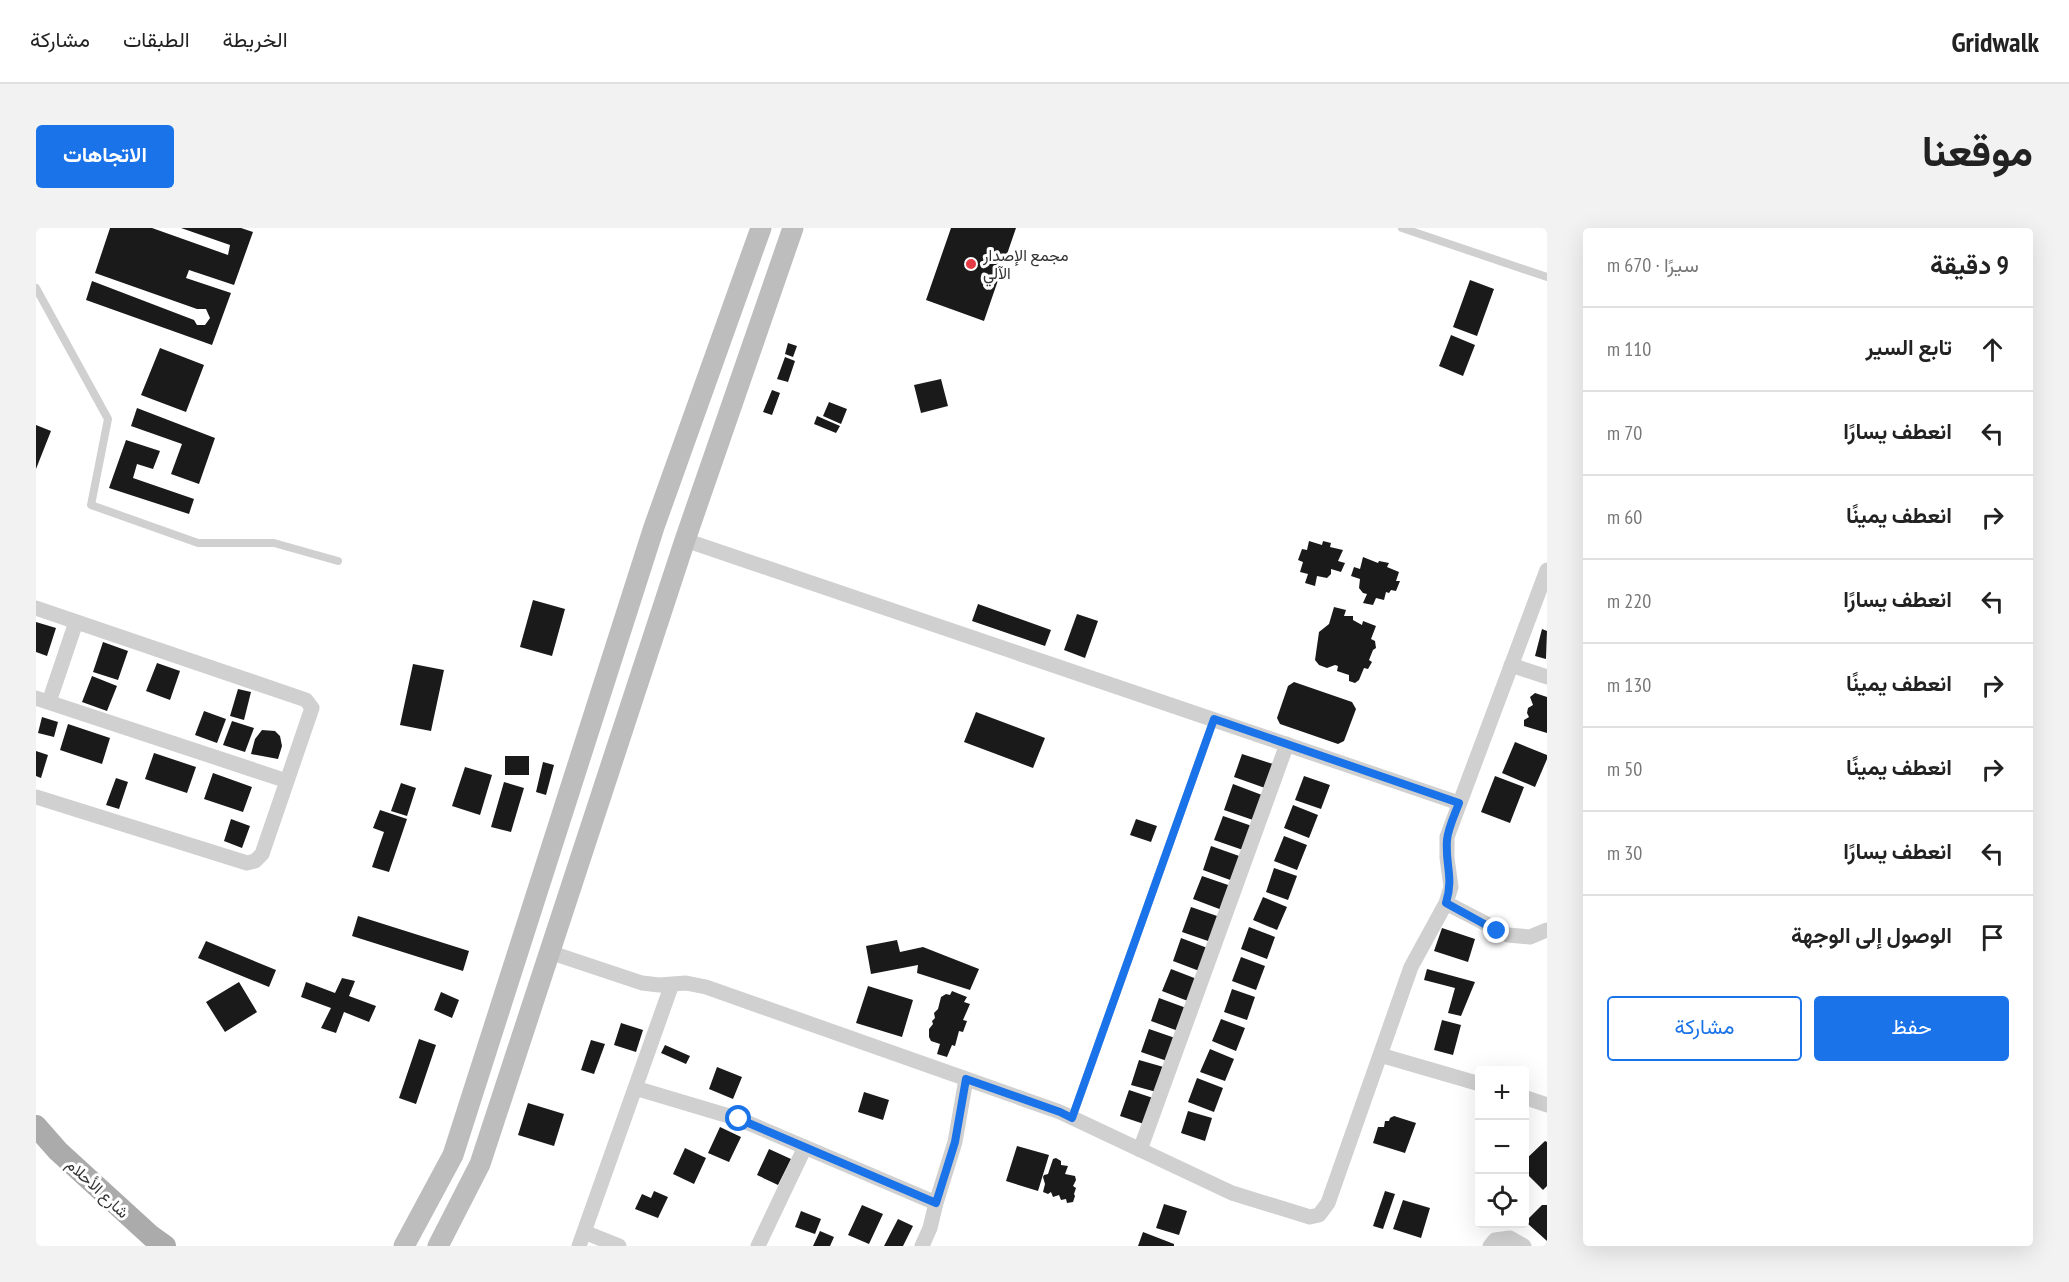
<!DOCTYPE html>
<html lang="ar">
<head>
<meta charset="utf-8">
<style>
	body { margin:0; font-family:"PT Sans Narrow",Vazirmatn,sans-serif; background:#f2f2f2; color:#222; direction:rtl }
	.controls { position:absolute; right:18px; bottom:18px; display:grid; overflow:hidden; border-radius:6px; box-shadow:0 6px 24px #0002 }
	.controls button { width:54px; height:54px; display:grid; place-items:center; padding:0; border:0; border-bottom:2px solid #e0e0e0; background:#fff; color:#222; font:30px sans-serif }
	.stop { position:absolute; width:18px; height:18px; margin:-14px; border:4px solid #1a73e8; border-radius:50%; background:#fff }
	.stop.end { background:#1a73e8; border-color:#fff; box-shadow:0 2px 6px #0008 }
	.list { margin:0; padding:0; list-style:none }
	h2 { display:flex; justify-content:space-between; align-items:center; height:78px; margin:0; padding:0 24px; font-size:26px }
	h2 small { font-size:20px; font-weight:400; color:#767676 }
	.list li { display:grid; grid-template-columns:39px 1fr auto; gap:18px; align-items:center; box-sizing:border-box; height:84px; padding:0 24px; border-top:2px solid #e0e0e0 }
	.list b { display:block; font-size:22px; white-space:nowrap }
	.list em { font-size:20px; font-style:normal; color:#767676 }
	.actions { display:flex; gap:12px; padding:18px 24px }
	.actions a { flex:1; padding:14px 0; border:2px solid #1a73e8; border-radius:6px; text-align:center; font-size:21px; color:#1a73e8 }
	.actions .main { background:#1a73e8; color:#fff }
	.icon { flex:none; width:33px; height:33px; fill:none; stroke:currentColor; stroke-width:2; stroke-linecap:round; stroke-linejoin:round }
	.map { position:relative; flex:none; width:1511px; height:1018px; overflow:hidden; direction:ltr; border-radius:6px }
	header { display:flex; align-items:center; gap:36px; box-sizing:border-box; height:84px; padding:0 30px; background:#fff; border-bottom:2px solid #e0e0e0 }
	header strong { font-size:28px }
	nav { display:flex; gap:33px; margin-inline-start:auto; font-size:21px }
	.intro { display:flex; align-items:center; justify-content:space-between; box-sizing:border-box; height:144px; padding:0 36px }
	h1 { margin:0; font-size:42px }
	.button { padding:15px 27px; border-radius:6px; background:#1a73e8; color:#fff; font-size:21px; font-weight:700 }
	main { display:flex; gap:36px; padding:0 36px }
	aside { flex:1; background:#fff; border-radius:6px; box-shadow:0 6px 24px #0002 }
	.map>svg:first-child { display:block }
	.building { fill:#1a1a1a }
	.lines { fill:none; stroke-linecap:round; stroke-linejoin:round }
	.service { stroke:#d0d0d0; stroke-width:8 }
	.minor { stroke:#d0d0d0; stroke-width:15 }
	.secondary { stroke:#bdbdbd; stroke-width:21 }
	.primary { stroke:#ababab; stroke-width:22 }
	.route { stroke:#1a73e8; stroke-width:8 }
	.poi-dot { fill:#e63946; stroke:#fff; stroke-width:2 }
	.labels { text-anchor:middle; dominant-baseline:central; stroke-width:6; stroke-linejoin:round; paint-order:stroke }
	.poi-label { font-size:16px; fill:#333; stroke:#fff; text-anchor:start }
	.street-label { font-size:16px; fill:#333; stroke:#fff }
</style>
</head>
<body>
<header>
<strong>Gridwalk</strong>
<nav><a>الخريطة</a><a>الطبقات</a><a>مشاركة</a></nav>
</header>
<div class="intro"><h1>موقعنا</h1><a class="button">الاتجاهات</a></div>
<main>
<aside>
<h2>9 دقيقة<small>سيرًا · 670 m</small></h2>
<ul class="list">
<li><svg class="icon" aria-label="ahead" viewBox="0 0 24 24"><path d="M12 20V5M6 11l6-6 6 6"/></svg><div><b>تابع السير</b></div><em>110 m</em></li>
<li><svg class="icon" aria-label="left" viewBox="0 0 24 24"><path d="M17 20v-9H6M10 6l-5 5 5 5"/></svg><div><b>انعطف يسارًا</b></div><em>70 m</em></li>
<li><svg class="icon" aria-label="right" viewBox="0 0 24 24"><path d="M7 20v-9h11M14 6l5 5-5 5"/></svg><div><b>انعطف يمينًا</b></div><em>60 m</em></li>
<li><svg class="icon" aria-label="left" viewBox="0 0 24 24"><path d="M17 20v-9H6M10 6l-5 5 5 5"/></svg><div><b>انعطف يسارًا</b></div><em>220 m</em></li>
<li><svg class="icon" aria-label="right" viewBox="0 0 24 24"><path d="M7 20v-9h11M14 6l5 5-5 5"/></svg><div><b>انعطف يمينًا</b></div><em>130 m</em></li>
<li><svg class="icon" aria-label="right" viewBox="0 0 24 24"><path d="M7 20v-9h11M14 6l5 5-5 5"/></svg><div><b>انعطف يمينًا</b></div><em>50 m</em></li>
<li><svg class="icon" aria-label="left" viewBox="0 0 24 24"><path d="M17 20v-9H6M10 6l-5 5 5 5"/></svg><div><b>انعطف يسارًا</b></div><em>30 m</em></li>
<li><svg class="icon" aria-label="arrive" viewBox="0 0 24 24"><path d="M6 21V4h12l-3 4 3 4H6"/></svg><div><b>الوصول إلى الوجهة</b></div></li>
</ul>
<div class="actions"><a class="main">حفظ</a><a>مشاركة</a></div>
</aside>
<div class="map">
<svg width="1511" height="1018" viewBox="0 0 1511 1018">
	<rect width="100%" height="100%" fill="#fff"/>
	<path class="building" d="M74,0H116L192,27L194,17L145,0H205L217,4L198,57L153,42L150,50L195,65L176,117L50,72L56,53L158,92L161,97H169L174,90L170,81H161L59,45Z
		M915,0H980L948,93L890,72Z
		M1434,52L1458,61L1441,108L1417,99Z
		M1415,107L1439,117L1427,148L1403,138Z
		M752,115L761,118L757,129L749,126Z
		M124,120L168,137L150,184L105,167Z
		M749,129L759,133L752,154L741,151Z
		M905,151L912,178L885,185L878,157Z
		M736,162L744,165L736,187L727,184Z
		M793,174L811,181L805,196L787,188Z
		M101,180L179,210L163,256L135,246L146,216L95,198Z
		M781,188L804,198L800,205L778,196Z
		M0,197L15,203L0,241Z
		M90,212L124,223L117,241L101,236L97,250L158,271L153,286L73,260Z
		M1273,313L1286,317L1287,313L1295,315L1294,319L1307,322L1302,333L1309,335L1305,344L1295,341V346L1291,350L1281,348L1279,358L1269,355L1272,346L1264,344L1267,334L1262,332L1266,321L1271,322Z
		M1327,329L1342,335L1343,333L1353,335L1351,339L1363,344L1360,353H1364L1360,363L1355,362L1353,365L1350,364L1348,372L1340,370L1337,377L1327,375L1331,366L1327,365L1323,360L1324,351L1315,348L1318,339L1324,341Z
		M497,372L529,381L516,428L484,419Z
		M942,376L1015,402L1009,418L936,393Z
		M1298,379L1310,382L1308,388H1317V392L1326,397L1327,393L1340,398L1335,411L1339,413L1340,420L1337,422L1333,432L1336,434L1332,441L1328,440L1323,452L1319,455L1313,453V447L1301,443L1302,438L1299,437L1291,440L1283,437L1279,432L1283,404L1293,396Z
		M1041,386L1062,393L1049,430L1028,422Z
		M0,394L20,400L11,428L0,424Z
		M1506,401L1511,403L1510,431L1499,428Z
		M67,414L92,423L82,452L57,444Z
		M121,435L144,443L134,472L110,463Z
		M377,436L408,442L395,503L364,497Z
		M56,448L81,458L71,483L46,474Z
		M1258,454L1316,474L1320,481L1308,513L1302,516L1244,496L1241,490L1252,458Z
		M202,461L215,464L208,492L194,488Z
		M1499,465L1511,469V505L1488,498V492L1493,489L1491,485L1492,480L1497,477L1494,469Z
		M168,483L190,491L181,515L159,507Z
		M940,484L1009,510L997,540L928,514Z
		M6,489L22,494L18,509L2,505Z
		M196,493L218,500L209,524L187,517Z
		M32,496L74,510L66,536L24,522Z
		M226,502L239,503L244,508L246,518L242,531L215,526L219,511Z
		M1479,514L1511,527V531L1499,559L1466,545Z
		M0,523L12,527L5,550L0,548Z
		M118,525L160,539L151,565L109,551Z
		M1206,526L1237,536L1229,560L1198,549Z
		M469,528H493V547H469Z
		M507,534L518,537L510,567L500,564Z
		M429,539L456,547L444,587L416,578Z
		M177,545L216,559L207,584L168,571Z
		M1268,548L1294,557L1285,581L1259,572Z
		M1459,548L1488,559L1474,595L1445,584Z
		M80,550L92,554L83,581L70,577Z
		M468,554L488,560L475,604L455,599Z
		M365,555L380,560L371,588L355,583Z
		M1197,556L1226,567L1217,592L1188,582Z
		M1257,577L1282,587L1273,610L1248,600Z
		M344,582L371,591L353,644L336,639L348,604L337,600Z
		M1187,588L1216,598L1207,622L1178,612Z
		M195,591L214,598L206,620L188,613Z
		M1100,591L1121,598L1115,614L1094,607Z
		M1248,608L1271,617L1261,642L1238,633Z
		M1175,618L1206,629L1197,653L1167,642Z
		M1238,640L1261,648L1252,672L1230,664Z
		M1166,648L1195,658L1186,682L1157,671Z
		M1227,669L1251,679L1241,702L1217,692Z
		M1155,679L1184,689L1175,714L1146,704Z
		M322,688L433,723L427,743L316,708Z
		M1213,699L1239,709L1231,731L1205,721Z
		M1406,700L1439,711L1432,734L1398,723Z
		M1145,710L1174,721L1166,744L1137,733Z
		M861,712L864,724L887,719L943,741L934,762L881,745L882,737L835,746L830,718Z
		M170,713L240,742L233,759L162,730Z
		M1205,729L1229,738L1220,762L1196,753Z
		M1135,741L1166,753L1157,775L1126,763Z
		M1391,741L1439,754L1425,788L1412,785L1419,760L1388,752Z
		M306,750L319,753L313,768L340,778L333,794L308,784L300,805L285,800L295,780L265,769L270,754L299,765Z
		M203,754L221,784L189,804L170,774Z
		M832,758L877,772L866,809L820,795Z
		M1196,761L1219,769L1211,792L1188,784Z
		M916,763L931,769L928,774L934,776L927,792L931,793L927,804L923,803L919,818L916,817L911,829L901,826L904,816L895,813L893,809V801L897,796L896,793L899,790L898,785L902,781L905,769L910,766L914,767Z
		M405,764L423,772L416,790L398,782Z
		M1123,770L1153,781L1145,804L1115,793Z
		M1185,791L1209,800L1200,823L1176,813Z
		M1406,792L1425,797L1417,827L1398,822Z
		M585,795L607,802L600,824L578,817Z
		M1113,801L1142,811L1134,834L1105,824Z
		M383,811L400,817L380,876L363,870Z
		M555,812L569,816L558,846L545,842Z
		M629,817L654,828L650,836L625,825Z
		M1174,821L1198,831L1189,853L1164,844Z
		M1103,832L1131,840L1124,865L1095,857Z
		M681,839L706,849L697,871L673,861Z
		M1161,850L1187,860L1178,884L1152,874Z
		M1093,862L1120,871L1111,897L1084,888Z
		M828,864L853,872L847,892L822,884Z
		M492,875L528,886L518,918L482,907Z
		M1152,883L1176,890L1169,913L1145,905Z
		M1358,888L1380,895L1369,925L1337,915L1342,899H1348L1349,893H1353L1354,890Z
		M684,899L705,909L693,934L672,925Z
		M1509,913L1511,914V958L1507,962L1488,943V933Z
		M981,918L1013,927L1002,963L970,953Z
		M649,920L670,930L658,956L637,946Z
		M733,921L755,931L742,957L721,947Z
		M1020,930L1025,933V937L1032,938L1029,946L1039,948L1040,952L1037,958L1040,960L1038,966L1039,968L1037,974L1031,975L1030,971L1025,972L1023,967L1017,969L1015,964L1012,966L1007,964L1009,956L1007,949L1008,947L1012,946L1017,931Z
		M618,963L632,969L622,990L599,981L606,966L615,970Z
		M1349,963L1359,966L1347,1001L1337,998Z
		M1367,972L1394,980L1385,1010L1357,1001Z
		M1128,976L1151,983L1143,1007L1120,1000Z
		M826,977L847,986L833,1016L812,1007Z
		M1506,977H1511V1013L1491,995L1492,991Z
		M765,983L785,991L779,1006L759,999Z
		M862,991L877,998L867,1018H848Z
		M784,1003L798,1009L794,1018H777Z
		M1107,1004L1138,1016V1018H1102Z"/>
	<g class="lines">
		<path class="service" d="M1366,0L1511,49
			M0,60L72,191L55,277L162,315H238L302,333
			M1036,890L1178,491"/>
		<path class="minor" d="M649,312L1423,575
			M0,380L270,472L276,480L226,626L219,633L211,635L0,569
			M1475,437L1511,449
			M0,470L251,553
			M13,474L40,394
			M1410,675L1472,707L1494,709L1511,702
			M513,724L606,755L623,757L650,755L670,759L1024,884L1196,965L1274,989L1283,987L1292,975L1375,739L1410,675L1415,659L1411,630V609L1511,342
			M1344,827L1444,856
			M599,860L703,891L900,975
			M1488,869L1511,877
			M1104,922L1251,516
			M548,1004L583,1018
			M543,1018L636,756
			M722,1018L769,919
			M886,1018L894,1000L900,975L919,914L930,851
			M1454,1018L1459,1012L1474,1010L1488,1018"/>
		<path class="secondary" d="M368,1018L417,927L618,299L725,0
			M402,1018L444,936L649,312L757,0"/>
		<path class="primary" d="M0,898L22,923L115,1008L129,1018"/>
	</g>
	<g class="lines">
		<path class="route" d="M703,891L900,975L919,914L930,851L1024,884L1036,890L1178,491L1423,575C1419,586 1412,600 1411,612C1409,637 1418,649 1410,675L1461,703"/>
	</g>
	<circle class="poi-dot" cx="935" cy="36" r="6"/>
	<g class="labels">
		<g class="poi-label">
			<text x="947" y="27">مجمع الإصدار<tspan x="947" dy="18">الآلي</tspan></text>
		</g>
		<g class="street-label">
			<text transform="translate(62 960) rotate(43)">شارع الأحلام</text>
		</g>
	</g>
</svg>
<div class="controls">
<button>+</button>
<button>−</button>
<button><svg class="icon" aria-label="locate" viewBox="0 0 24 24"><circle cx="12" cy="12" r="6"/><path d="M12 2v4M12 18v4M2 12h4M18 12h4"/></svg></button>
</div>
<div class="stop" style="left:703px;top:891px"></div>
<div class="stop end" style="left:1461px;top:703px"></div>
</div>
</main>
</body>
</html>
